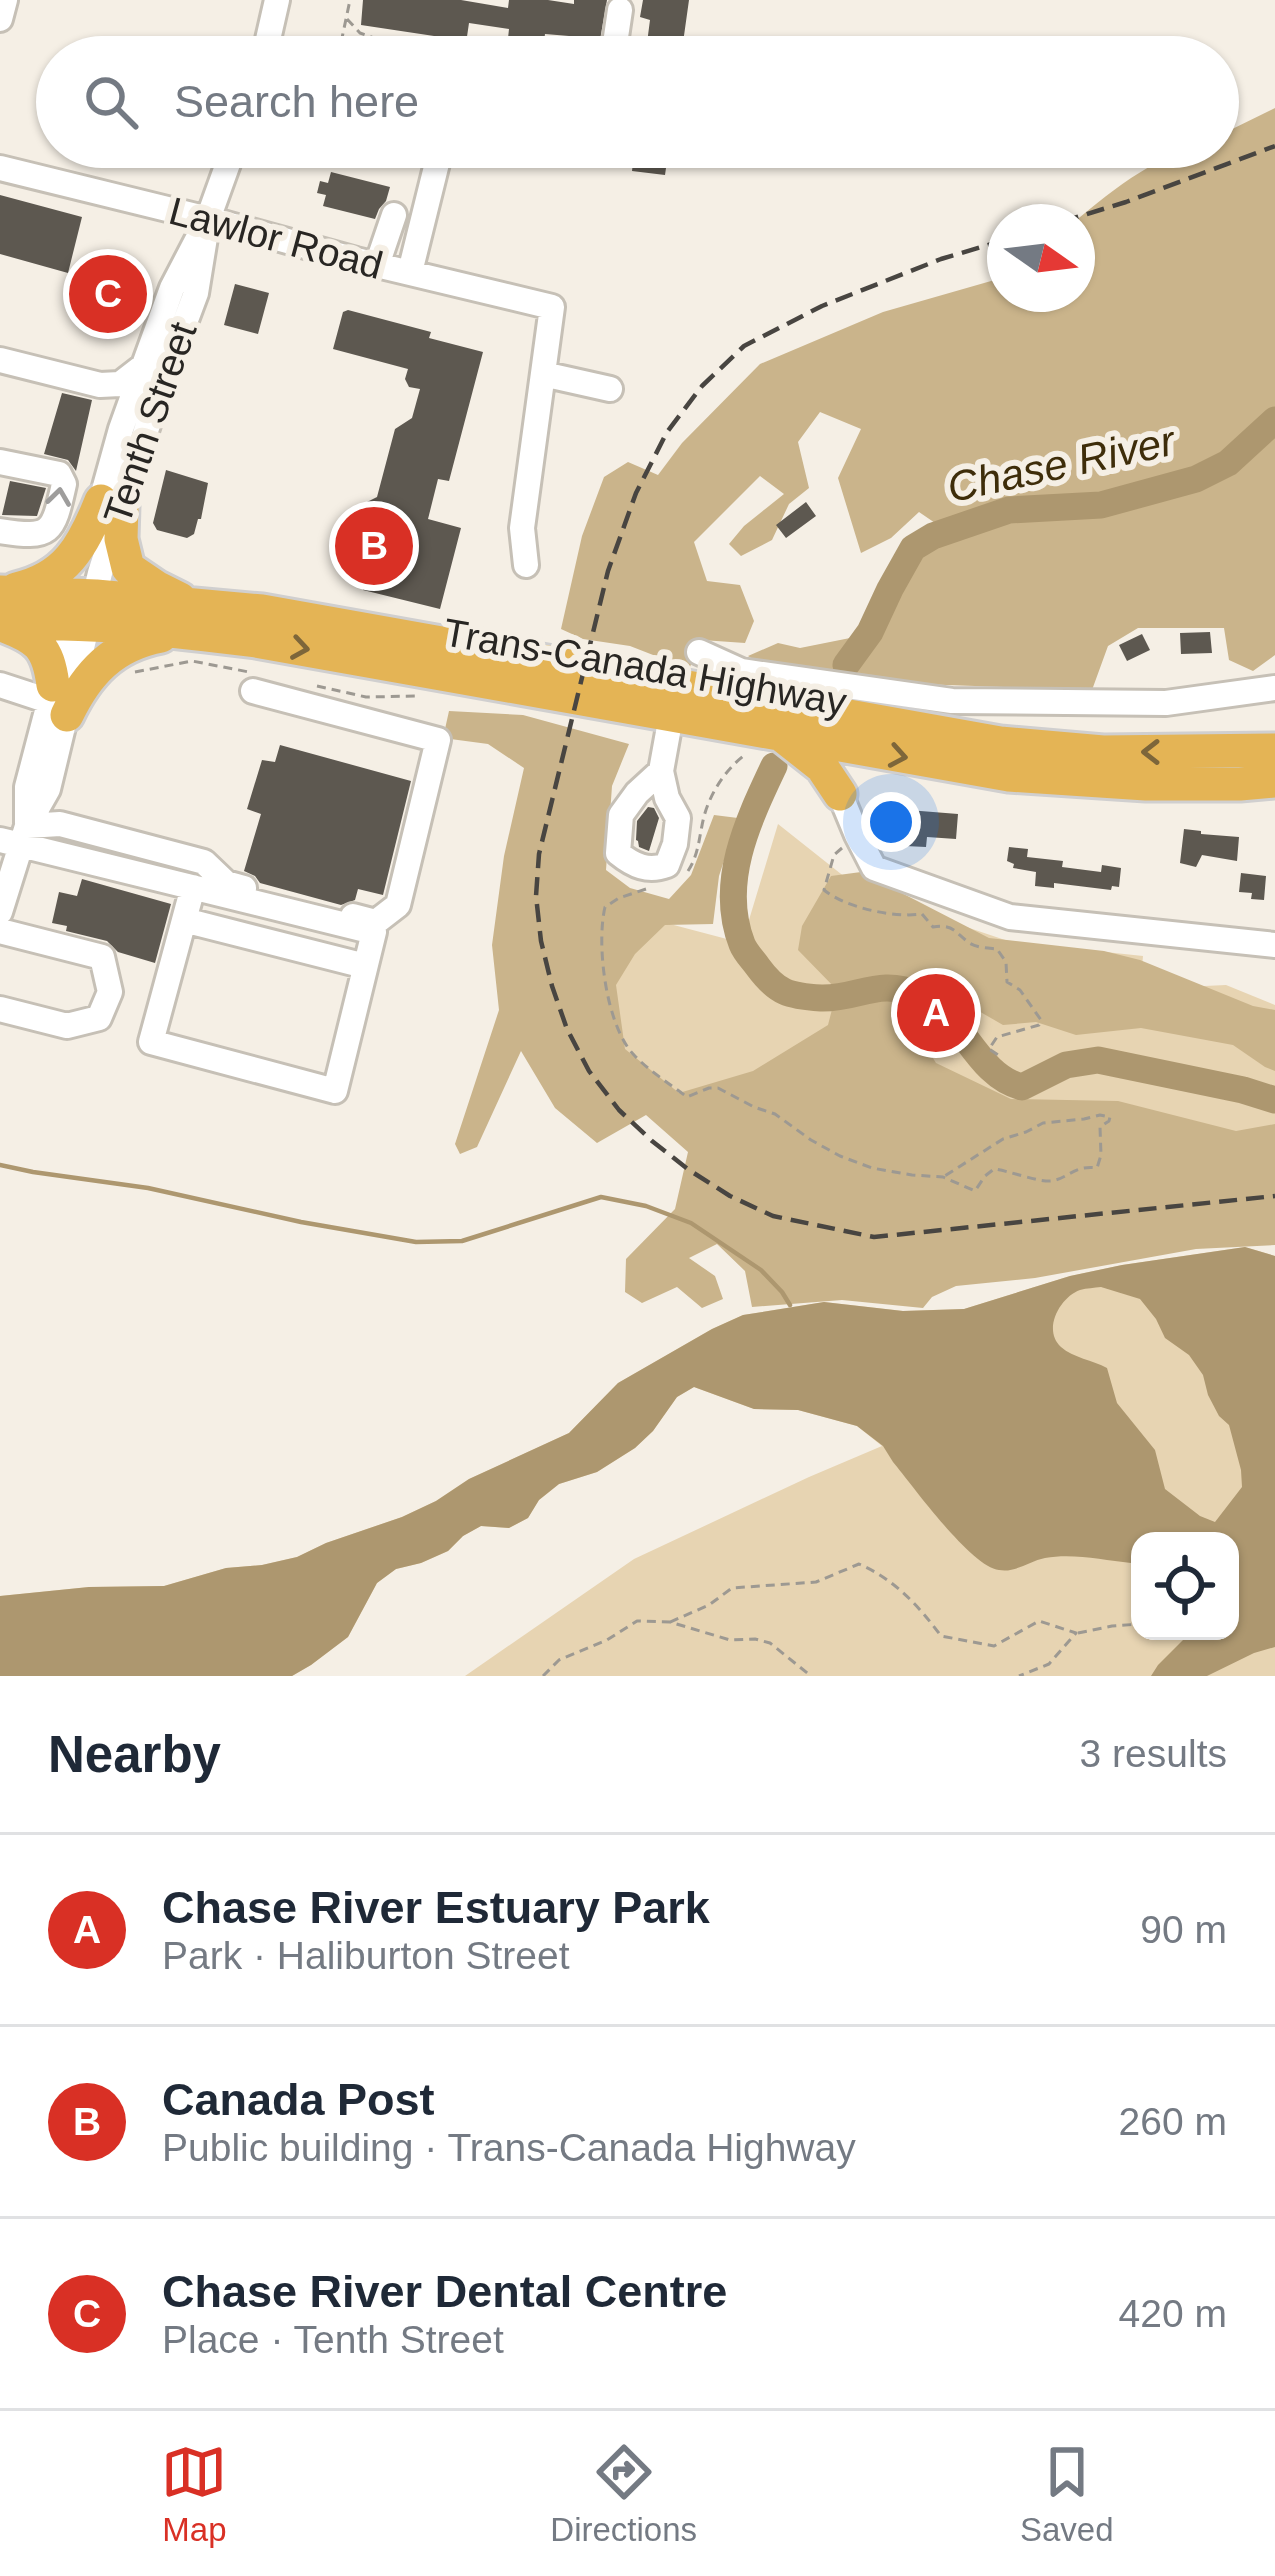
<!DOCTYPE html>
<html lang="en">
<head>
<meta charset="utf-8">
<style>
	body { margin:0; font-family:Arial,sans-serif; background:#f6f6f7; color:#1f2937 }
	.controls { position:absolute; right:36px; bottom:36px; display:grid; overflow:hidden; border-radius:24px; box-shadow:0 3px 9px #0004 }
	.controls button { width:108px; height:108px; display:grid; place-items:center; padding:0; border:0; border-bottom:3px solid #e0e1e3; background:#fff; color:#1f2937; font:60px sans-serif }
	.compass { position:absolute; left:987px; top:204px; width:108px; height:108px; border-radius:50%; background:#fff; box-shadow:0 3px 9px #0004; rotate:104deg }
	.you { position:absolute; left:891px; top:822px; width:42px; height:42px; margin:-30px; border:9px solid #fff; border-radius:50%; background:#1a73e8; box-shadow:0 0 0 18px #1a73e833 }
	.badge { display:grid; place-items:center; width:78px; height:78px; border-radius:50%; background:#d93025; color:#fff; font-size:39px; font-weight:700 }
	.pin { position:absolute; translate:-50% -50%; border:6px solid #fff; box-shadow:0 3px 12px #0006 }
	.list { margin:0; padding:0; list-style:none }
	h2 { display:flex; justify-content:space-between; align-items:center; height:156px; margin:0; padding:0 48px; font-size:51px }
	h2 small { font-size:39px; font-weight:400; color:#747a83 }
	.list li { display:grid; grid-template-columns:78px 1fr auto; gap:36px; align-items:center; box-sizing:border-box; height:192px; padding:0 48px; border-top:3px solid #e0e1e3 }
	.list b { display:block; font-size:45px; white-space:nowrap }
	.list p { margin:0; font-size:39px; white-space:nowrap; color:#747a83 }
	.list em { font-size:39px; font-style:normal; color:#747a83 }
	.icon { flex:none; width:66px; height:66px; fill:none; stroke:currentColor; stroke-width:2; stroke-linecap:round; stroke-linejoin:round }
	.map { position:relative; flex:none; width:1275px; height:1676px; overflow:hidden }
	.search { position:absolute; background:#fff; box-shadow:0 3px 9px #0004; left:36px; right:36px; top:36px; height:132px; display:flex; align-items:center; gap:30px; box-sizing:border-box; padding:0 42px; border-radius:66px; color:#747a83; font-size:45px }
	.sheet { height:732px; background:#fff }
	nav { display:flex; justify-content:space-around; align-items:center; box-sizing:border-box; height:168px; border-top:3px solid #e0e1e3; background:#fff; font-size:33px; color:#747a83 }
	nav a { display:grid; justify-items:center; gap:6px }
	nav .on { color:#d93025 }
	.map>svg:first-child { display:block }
	.green { fill:#e7d4b2; fill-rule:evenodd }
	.forest { fill:#cab48b }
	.water { fill:#ad976f; fill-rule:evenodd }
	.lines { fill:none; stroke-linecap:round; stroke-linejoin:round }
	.stream { stroke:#ad976f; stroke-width:4.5 }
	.river { stroke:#ad976f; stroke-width:27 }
	.building { fill:#5d5850 }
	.minor-casing { stroke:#c6c0b6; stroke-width:30 }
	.highway-casing { stroke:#d0cfcf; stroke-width:39 }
	.path { stroke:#9d9992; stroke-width:3; stroke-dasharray:9 6; stroke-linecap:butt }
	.minor { stroke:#fff; stroke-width:24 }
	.highway { stroke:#e4b455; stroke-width:33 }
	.rail { stroke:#484541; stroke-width:4.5; stroke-dasharray:18 9; stroke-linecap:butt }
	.oneway { stroke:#9e9d9c }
	.oneway2 { stroke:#7d663a }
	.labels { text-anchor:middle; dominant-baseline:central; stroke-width:12; stroke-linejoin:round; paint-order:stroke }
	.street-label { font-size:39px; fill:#282623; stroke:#f5efe5 }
	.water-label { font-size:42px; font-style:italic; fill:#3e2d0a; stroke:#f5efe5 }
</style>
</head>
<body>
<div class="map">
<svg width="1275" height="1676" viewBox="0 0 1275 1676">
	<rect width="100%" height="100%" fill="#f5efe5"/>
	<path class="green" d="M778,824L865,893L1011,942L1143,956L1140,989L1226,985L1275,1005V1157L848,1190L626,1065L575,899L742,943Z
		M1245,1247L1275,1256V1676H465L634,1559L809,1477L882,1446L857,1426L798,1410L754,1409L694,1387L677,1397L653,1431L635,1448L597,1472L559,1484L539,1500L528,1518L509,1528L481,1526L463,1536L448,1551L421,1563L396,1569L377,1583L348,1637L311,1665L292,1676H0V1596L89,1587L164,1586L226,1568L262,1565L297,1557L326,1543L402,1517L436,1501L469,1479L569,1433L618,1383L712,1329L743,1315L824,1302L903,1311L964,1309L1070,1276L1122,1265ZM1140,1541H1230V1631H1140Z"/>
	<path class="forest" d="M1275,108V655L1253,671L1229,660L1224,628H1138L1108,646L1092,690L889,683L765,667L748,656L778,643L800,648L860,636L907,558L938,525L919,512L891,538L861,553L838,478L861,429L820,412L798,442L809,488L789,504L772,540L741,556L729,544L744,526L784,494L760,476L694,542L707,581L740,585L754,621L745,643L702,640L689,669L630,646L583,639L561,629L582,536L604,477L628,462L658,475L682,443L760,364L883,312L1005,277V294H1077V222H1074C1115,189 1162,147 1218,147V136Z
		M449,711L523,715L629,744L612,786L606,870L630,888L669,899L691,875L714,815L738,818L719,876L713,924L665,925L635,954L616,985L625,1049L679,1093L753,1071L828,1025L837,990L798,950L802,926L831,876L861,872L989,938L1104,951L1140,960L1253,1006L1275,1010V1071L1265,1067L1233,1045L1141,1028L1076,1035L1036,1022L1003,1025L918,976L904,1011L936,1063L1011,1099L1118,1101L1236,1131L1275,1124V1245L1196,1249L1035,1278L956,1286L932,1297L923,1308L842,1300L752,1307L745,1271L717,1244L689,1258L715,1276L723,1299L702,1308L677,1287L642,1303L625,1292L626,1259L675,1209L688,1152L646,1115L597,1143L555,1108L521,1051L477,1147L460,1154L455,1144L499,1010L492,945L504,856L524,768L488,744L443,738Z"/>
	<path class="water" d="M1245,1247L1275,1256V1647L1254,1653L1207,1676H1151L1158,1665L1192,1631H1230V1541H1140V1561L1131,1563C1103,1560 1073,1553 1045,1558C1029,1561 1016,1573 999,1570C971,1567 913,1486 893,1462L883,1446L857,1426L798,1410L754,1409L694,1387L677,1397L653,1431L635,1448L597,1472L559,1484L539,1500L528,1518L509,1528L481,1526L463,1536L448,1551L421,1563L396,1569L377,1583L348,1637L311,1665L292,1676H0V1596L89,1587L164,1586L226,1568L262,1565L297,1557L326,1543L402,1517L436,1501L469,1479L569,1433L618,1383L712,1329L743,1315L824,1302L903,1311L964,1309L1070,1276L1122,1265ZM1101,1287L1140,1299L1156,1319L1165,1338L1189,1355L1203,1375L1208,1395L1219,1416L1229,1425L1241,1470L1242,1487L1215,1522L1200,1516L1165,1489L1155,1450L1117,1403L1107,1368C1093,1360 1073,1358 1061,1347C1042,1330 1060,1297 1080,1290C1087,1288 1094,1288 1101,1287Z"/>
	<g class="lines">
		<path class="stream" d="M0,1165L33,1172L148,1188L301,1222L416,1242L462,1241L601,1197L646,1206L691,1223L761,1270L782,1292L790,1305"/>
		<path class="river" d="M846,665L870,632L890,589L913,548L933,536L1009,510L1101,505L1196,479L1228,463L1275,420
			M774,766C748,821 718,883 742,944C745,952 753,960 758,967C777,993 789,996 821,998C860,999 877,977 920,995C963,1014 975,1075 1022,1087L1066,1065L1098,1060L1243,1090L1275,1100"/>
	</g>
	<path class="building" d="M363,0H461L508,8L509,0H548L574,4V0H607L597,57H566L569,36L545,34L542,57H506L509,29L469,23L464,57H431L434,36L361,25Z
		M643,0H689L681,57H634L637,42L647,43L650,20L640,17Z
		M622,147H669L665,175L632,171L633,163L620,160Z
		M331,172L390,187L386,201L379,209L375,219L323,206L326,195L317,193L320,181L328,183Z
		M0,195L82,217L68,273L0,254Z
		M93,275L130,284L122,320L110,326L91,321L84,310Z
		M235,284L269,293L258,334L224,325Z
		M348,310L431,332L429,338L483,352L449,481L438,479L428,519L461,528L440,609L363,590L366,581L342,575L361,505L377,497L395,429L412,418L420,389L409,387L405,379L408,369L333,349L343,312Z
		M62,393L92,400L76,471L68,460L44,454Z
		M166,470L208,483L201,519H198L194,534L187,538L157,530L153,523Z
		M10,481L46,488L37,516L2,515Z
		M806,502L816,516L786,538L776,525Z
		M1210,632L1212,653L1181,654L1180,633Z
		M1142,634L1150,650L1127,661L1119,645Z
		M280,745L411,781L383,895L358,889L355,900L341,905L260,883L255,876L244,871L261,814L247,809L262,760L275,762Z
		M648,807L654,808L659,818L649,851L639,847L638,841L636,840L637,821Z
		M908,810L958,814L956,839L927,837L926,847L905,846Z
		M1184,829L1201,831V834L1239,837L1237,861L1202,855L1196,867L1180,863Z
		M1009,847L1028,849L1027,857L1063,861L1062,867L1101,872L1102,865L1121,868L1119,887L1112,886L1111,890L1054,883V888L1035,886L1036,872L1013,868L1014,864L1007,861Z
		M1241,873L1266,876L1264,900L1251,899L1252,893L1239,892Z
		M82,879L171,904L155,963L118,952L107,941L66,931L67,926L52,923L59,892L77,896Z"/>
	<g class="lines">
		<defs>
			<path id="minor" d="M0,19L5,0
				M264,57L277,0
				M613,57L620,10
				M574,147L598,153L599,147
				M0,168L208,219L356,260L552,307L522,528L526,565
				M377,265L394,215
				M410,272L441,147
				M0,360L100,385L120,384L142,367
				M543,374L610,389
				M0,462L59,474L64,484C53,534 51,539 0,531
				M100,516L101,501L121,429L144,365L172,288L208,219L234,147
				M699,652L741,671L952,701L1166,703L1275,688
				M0,685L49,701
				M253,691L438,740L398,905L376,922L353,916
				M661,771L667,798L678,818L675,844L667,865C648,872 634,866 618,853L621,815L637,793L661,771L671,716
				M840,794L857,835L874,868L1010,917L1275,945
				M27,823V787L73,612
				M27,826L60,824L204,862L226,883L244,888
				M0,840L21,845L374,932L335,1091L151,1042L193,887
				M0,912L27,826L48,789L100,573L156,400L196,293L208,219
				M184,920L365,966
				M0,931L102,957L110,992L99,1018L67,1026L0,1009"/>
			<path id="highway" d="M122,505L121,539L128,568L156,587L180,599
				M16,589C66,578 83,546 101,501
				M0,592L96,596L262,611L1000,743L1103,752L1275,750
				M0,624C85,621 171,630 256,641L1009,775L1146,784H1240L1275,781
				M2,625C37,638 48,646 53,685
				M67,715C87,673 113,645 161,636
				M784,737L822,767L840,794"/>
		</defs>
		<use href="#minor" class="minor-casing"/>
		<use href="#highway" class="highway-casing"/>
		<path class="path" d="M347,19L360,33L405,49L411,57
			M338,57L350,0
			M135,672L192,661L249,672
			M317,686L366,697L420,696
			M842,848L834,855L824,890C846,908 894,918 922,914L933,927C953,924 955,932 968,942C976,948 988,948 997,949L1006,962L1007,982L1020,990L1041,1020L1039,1025L997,1037L989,1049L998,1055
			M688,871C700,853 699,833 705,813C712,790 727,768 746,754
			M646,889L619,898L605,907C596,945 606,1026 634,1055C649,1071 670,1084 687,1097L709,1088H718L754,1107L775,1114L811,1140L840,1156L872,1168L912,1175L943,1177L975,1191L985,1176L994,1169C1010,1171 1037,1182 1051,1181C1070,1178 1073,1165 1097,1168L1101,1155L1100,1127L1109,1121L1110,1117L1100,1115L1084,1119L1043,1123L1026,1132L1003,1139L943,1177
			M670,1622L709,1605L732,1588L816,1582L859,1564C894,1579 919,1606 941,1636L994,1646L1039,1621L1076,1633L1049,1664L1019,1676
			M1078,1633L1112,1626L1140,1624
			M543,1676L559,1660L607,1640L637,1621L670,1622L730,1640L755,1639L770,1643L811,1676"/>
		<use href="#minor" class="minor"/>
		<use href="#highway" class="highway"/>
		<path class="rail" d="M1061,222L1126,202L1275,146
			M1005,240L941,259L822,306L744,346L702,386L667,432L636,493L608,571L539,854L536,896L541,941L552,986L567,1029L589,1071L619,1110L652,1141L689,1170L730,1196L773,1216L874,1237L1275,1196"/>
	</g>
	<defs><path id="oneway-chevron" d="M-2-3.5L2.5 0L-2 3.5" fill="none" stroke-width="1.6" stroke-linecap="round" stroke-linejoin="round" transform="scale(3)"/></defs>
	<use class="oneway" href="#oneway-chevron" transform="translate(59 497) rotate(-82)"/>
	<g class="oneway2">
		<use href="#oneway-chevron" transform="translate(300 648) rotate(9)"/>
		<use href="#oneway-chevron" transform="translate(1151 752) rotate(-180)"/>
		<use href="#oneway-chevron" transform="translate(898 756) rotate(10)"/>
	</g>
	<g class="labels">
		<g class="street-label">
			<text transform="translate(276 238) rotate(15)">Lawlor Road</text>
			<text transform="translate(150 423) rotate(-71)">Tenth Street</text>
			<text transform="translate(645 667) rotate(10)">Trans-Canada Highway</text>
		</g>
		<g class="water-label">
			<text transform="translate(1061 464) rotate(-12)">Chase River</text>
		</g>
	</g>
</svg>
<div class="controls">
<button><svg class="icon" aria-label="locate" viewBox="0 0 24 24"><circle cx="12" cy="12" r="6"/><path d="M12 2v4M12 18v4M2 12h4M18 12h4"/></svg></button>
</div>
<svg class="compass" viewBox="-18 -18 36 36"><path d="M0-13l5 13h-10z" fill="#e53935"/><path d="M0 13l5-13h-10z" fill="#747a83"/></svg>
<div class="you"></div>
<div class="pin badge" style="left:936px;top:1013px">A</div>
<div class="pin badge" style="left:374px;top:546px">B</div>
<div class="pin badge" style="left:108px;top:294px">C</div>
<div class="search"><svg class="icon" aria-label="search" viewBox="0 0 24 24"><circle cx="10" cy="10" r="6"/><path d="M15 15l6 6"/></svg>Search here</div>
</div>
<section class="sheet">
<h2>Nearby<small>3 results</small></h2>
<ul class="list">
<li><span class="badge">A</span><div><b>Chase River Estuary Park</b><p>Park · Haliburton Street</p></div><em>90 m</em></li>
<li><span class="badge">B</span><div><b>Canada Post</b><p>Public building · Trans-Canada Highway</p></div><em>260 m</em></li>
<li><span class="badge">C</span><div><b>Chase River Dental Centre</b><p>Place · Tenth Street</p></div><em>420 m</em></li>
</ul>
</section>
<nav>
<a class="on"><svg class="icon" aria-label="map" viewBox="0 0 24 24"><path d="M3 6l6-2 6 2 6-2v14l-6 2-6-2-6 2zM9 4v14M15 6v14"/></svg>Map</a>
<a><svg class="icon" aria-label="directions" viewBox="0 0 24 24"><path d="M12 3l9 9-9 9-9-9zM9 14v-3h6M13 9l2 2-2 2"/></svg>Directions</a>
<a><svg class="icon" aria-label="saved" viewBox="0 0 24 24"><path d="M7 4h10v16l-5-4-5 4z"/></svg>Saved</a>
</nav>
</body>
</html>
